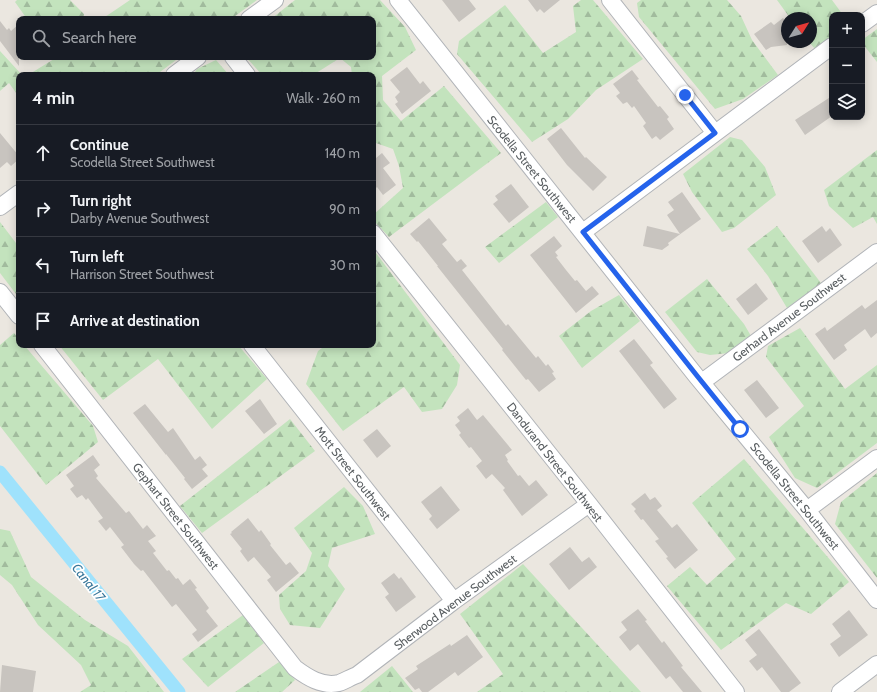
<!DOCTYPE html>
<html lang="en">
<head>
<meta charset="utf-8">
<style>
	body { margin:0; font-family:Cabin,sans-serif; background:#20242c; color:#f1f3f6 }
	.controls { position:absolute; right:12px; top:12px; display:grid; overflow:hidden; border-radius:8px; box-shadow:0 2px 10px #0003 }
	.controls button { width:36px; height:36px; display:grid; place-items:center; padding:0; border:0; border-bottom:1px solid #363941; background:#171b24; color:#f1f3f6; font:20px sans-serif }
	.compass { position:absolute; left:781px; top:12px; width:36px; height:36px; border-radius:50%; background:#171b24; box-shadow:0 2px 10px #0003; rotate:53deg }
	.stop { position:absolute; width:12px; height:12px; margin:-9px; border:3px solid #2563eb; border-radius:50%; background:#fff }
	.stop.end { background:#2563eb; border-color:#fff; box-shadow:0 1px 4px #0008 }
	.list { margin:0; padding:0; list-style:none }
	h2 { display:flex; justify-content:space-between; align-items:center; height:52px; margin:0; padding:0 16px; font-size:17px }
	h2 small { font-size:13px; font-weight:400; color:#9ea1a6 }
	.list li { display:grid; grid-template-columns:26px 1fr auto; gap:12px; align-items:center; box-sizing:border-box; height:56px; padding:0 16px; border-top:1px solid #363941 }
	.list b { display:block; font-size:15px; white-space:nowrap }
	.list p { margin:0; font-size:13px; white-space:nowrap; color:#9ea1a6 }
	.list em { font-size:13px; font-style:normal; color:#9ea1a6 }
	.icon { flex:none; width:22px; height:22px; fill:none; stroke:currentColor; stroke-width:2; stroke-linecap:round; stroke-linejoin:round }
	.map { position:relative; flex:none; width:877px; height:692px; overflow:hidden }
	.search { position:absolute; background:#171b24; box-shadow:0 2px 10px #0003; left:16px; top:16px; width:360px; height:44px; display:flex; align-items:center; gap:10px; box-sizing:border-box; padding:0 14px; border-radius:8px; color:#9ea1a6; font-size:15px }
	.panel { position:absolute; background:#171b24; box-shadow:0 2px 10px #0003; left:16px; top:72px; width:360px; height:276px; border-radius:8px }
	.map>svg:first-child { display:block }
	.forest { fill:url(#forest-firs) }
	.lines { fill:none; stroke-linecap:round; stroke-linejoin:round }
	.canal { stroke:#9fe2fc; stroke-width:13 }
	.building { fill:#c8c4bf }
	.minor-casing { stroke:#b1b4b8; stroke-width:18 }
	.minor { stroke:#fff; stroke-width:16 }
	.route { stroke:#2563eb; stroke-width:5 }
	.labels { text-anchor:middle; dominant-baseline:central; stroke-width:3.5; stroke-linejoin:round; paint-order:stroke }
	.street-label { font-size:12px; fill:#595e61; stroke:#fff }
	.water-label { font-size:13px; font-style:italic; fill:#3a789b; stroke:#fff }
</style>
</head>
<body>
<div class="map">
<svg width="877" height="692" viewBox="0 0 877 692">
	<defs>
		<pattern id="forest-firs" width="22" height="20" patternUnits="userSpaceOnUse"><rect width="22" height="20" fill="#c3e3bd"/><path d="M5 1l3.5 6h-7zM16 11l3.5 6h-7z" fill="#a1bb9d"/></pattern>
	</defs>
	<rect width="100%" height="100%" fill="#ebe7e0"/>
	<path class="forest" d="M17,0H70L84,14L83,19H27L15,2Z
		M130,0H257L231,19H102Z
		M295,0H380L405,27L416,50L382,76L383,100L401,121L444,86L501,153L389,237L373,220V215L403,188L399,166L393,149L373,142V75H352L351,67L340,58L313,75H262L246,57H373V19H271Z
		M581,0H593L643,59L596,90L568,119L532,142L457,54L459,41L505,5L543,53L576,32L573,6Z
		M641,0H727L741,16L752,40L778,75L743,99L715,109L639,17L637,3Z
		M777,0H832L843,15H832V37L815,49L809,42H811V18H790Z
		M877,29V62L862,43V40Z
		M0,51L22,75H19V97L9,83L0,91Z
		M53,57H180L156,75H28L54,59Z
		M216,60L229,75H193L197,69Z
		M730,137L742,140L765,167L776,195L734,228L722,232L692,192L683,174Z
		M877,150V224L873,217L853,228L829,206L824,190Z
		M546,202L558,217L499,263L485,247Z
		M0,222L19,247V292L16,294L0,273Z
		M777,226L821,283L787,308L768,276L747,249Z
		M373,249L460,365L457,385L442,409L422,412L404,387L343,431L306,384L318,351L326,345H373Z
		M707,279L744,324L751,336L729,353L710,355L697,352L665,312Z
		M619,295L640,321L582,368L559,336L591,311Z
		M800,328L845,389L877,365V443L817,488L795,478L769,437L804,406L766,357L768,346Z
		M14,333L19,339V345H24L93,426L98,442L46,485L0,426V345Z
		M59,345H238L267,379L212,429L158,359L103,400Z
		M290,419L315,451L202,533L180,506Z
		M744,459L849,582L811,614L786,603L721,650L667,586L690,567L707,585L736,559L692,503Z
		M877,473V578L835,524L841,502Z
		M344,487L363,506L375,534L332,548L328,566L345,589L320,628L290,625L280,609L279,595L306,571L312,553L294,528Z
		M0,529L10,531L31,577L85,620L128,646L164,692H80L91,685L81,665L38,625L12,585L0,575Z
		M523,564L641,692H477L503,674L460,614Z
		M243,615L264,643L208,687L182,659Z
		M279,662L295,680L282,692H235Z
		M392,666L413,692H360Z"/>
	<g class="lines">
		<path class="canal" d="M0,472L179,692"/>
	</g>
	<path class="building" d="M442,0H469L476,9L459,22Z
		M528,0H560L544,13L540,9L537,12Z
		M783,18L787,23V45L771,47L766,50L754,34L771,22L774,25Z
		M0,21L7,30L9,28L11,31L19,24V66L0,41Z
		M407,67L420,84L423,81L431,91L402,114L395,104L398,102L395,97L400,92L390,80Z
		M632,70L639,79L637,80L658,107L660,106L669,117L667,119L674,129L660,140L656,136L652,139L643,126L646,123L634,106L632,108L627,102L623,104L616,96L620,93L613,84Z
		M832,96V116L805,135L795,120Z
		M561,128L585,158L586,157L607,177L593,191L567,165L547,139Z
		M0,133L19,156V159L11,166L7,162L0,168Z
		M382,153L390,163L383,168L396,185L383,195L377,187L373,191V155L376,158Z
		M511,184L529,207L509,223L493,204L498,200L495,196Z
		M682,192L701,219L668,243L669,245L662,250L643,246L647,226L680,234L667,215L674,210L668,202Z
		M429,218L447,240L442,244L457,262L461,259L467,266L462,270L506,326L508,324L536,358L538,356L546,366L548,364L554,372L552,373L556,379L539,392L528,379L526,380L502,350L503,349L437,266H438L418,241L417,242L410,234Z
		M822,226L826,232L830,228L842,245L818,263L802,241Z
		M554,236L562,246L555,252L558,256L556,257L566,270L575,281L577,280L586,291L592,286L599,294L576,313L530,255Z
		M756,283L768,299L748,315L736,299Z
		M877,300V333L871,338L865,329L844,345L847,350L834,360L815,334L825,327L827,331L862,305L865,309Z
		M634,339L653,363L650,365L677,399L664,409L619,351Z
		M757,380L779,408L766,418L744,390Z
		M260,399L277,424L264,434L245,411Z
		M145,404L168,432L173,428L195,460L200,456L207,465L202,469L208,476L192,489L184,479L185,478L166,454V455L133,413Z
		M468,408L477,420L483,415L512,450L505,455L508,460L507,461L518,476L520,475L529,486L536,480L548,495L522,516L503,490L505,488L492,474L486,479L476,466L482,461L471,447L469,448L459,435L461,433L455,425L460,421L457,417Z
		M377,429L391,446L377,458L363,440Z
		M93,455L100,465L94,470L98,476L96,478L126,513L129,511L143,529L147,525L156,536L148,541L156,551L153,553L167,571L169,570L176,579L178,578L183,585L190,579L197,588L195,589L209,608L206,611L218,626L198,642L192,634L197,630L176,604L172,607L143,570L141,571L134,564L121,547L124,545L110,527L106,531L98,521L103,518L88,498L86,500L82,495L77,498L70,489L74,486L66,475Z
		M441,486L460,510L437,529L429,519L432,516L421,502Z
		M645,493L650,500L655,497L662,506L657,510L672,528L677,524L698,550L675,569L666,558L668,557L655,541L659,539L643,519L641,520L634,511L636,509L631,504Z
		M248,518L259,532L261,530L271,544L270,545L286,565L290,562L299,573L276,592L267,580L271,577L254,557L248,562L240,551L242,549L230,534L232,533L231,532Z
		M570,547L582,562L589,557L597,567L569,590L549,564Z
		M394,573L399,579L401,577L416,597L396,612L385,597L389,594L381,583Z
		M638,609L647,620L645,621L662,643L664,641L683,666L681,667L702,692H683L670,676L666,679L638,644L630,651L619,637L627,630L621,622Z
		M849,610L868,635L839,657L830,644L841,636L832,624Z
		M759,629L801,683L789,692H781L762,667L757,671L749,661L757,655L745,640Z
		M467,635L483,657L458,676L455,672L428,692H422L419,688L415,690L405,678L418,669L416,666L450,644L451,646Z
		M2,665L36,671L33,692H0Z"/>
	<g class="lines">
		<defs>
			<path id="minor" d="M398,0L697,377L807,510L877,600
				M610,0L715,133
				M249,19L275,0
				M862,24L877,13
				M233,57L247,75
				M174,75L198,57
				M0,207L19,193
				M583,232L832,46
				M373,233L589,504L736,692
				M0,292L19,316
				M42,345L295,668C307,677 322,687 339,683C345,681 351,677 357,675L454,601L589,504
				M252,345L454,601
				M702,382L877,252
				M807,510L877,458
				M840,692L877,664"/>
		</defs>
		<use href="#minor" class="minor-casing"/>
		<use href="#minor" class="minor"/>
	</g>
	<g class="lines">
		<path class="route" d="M685,95L715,133L583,232L698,377L740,429"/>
	</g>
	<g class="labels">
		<g class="street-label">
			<text transform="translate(532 169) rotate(51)">Scodella Street Southwest</text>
			<text transform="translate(789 317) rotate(-37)">Gerhard Avenue Southwest</text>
			<text transform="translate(555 462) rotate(52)">Dandurand Street Southwest</text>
			<text transform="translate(353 473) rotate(52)">Mott Street Southwest</text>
			<text transform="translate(795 496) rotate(51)">Scodella Street Southwest</text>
			<text transform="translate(176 516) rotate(52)">Gephart Street Southwest</text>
			<text transform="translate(455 602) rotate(-37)">Sherwood Avenue Southwest</text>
		</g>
		<g class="water-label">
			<text transform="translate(89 582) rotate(51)">Canal 17</text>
		</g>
	</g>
</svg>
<div class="controls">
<button>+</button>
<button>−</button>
<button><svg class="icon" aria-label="layers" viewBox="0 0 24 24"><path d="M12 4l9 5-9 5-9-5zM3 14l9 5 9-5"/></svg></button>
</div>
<svg class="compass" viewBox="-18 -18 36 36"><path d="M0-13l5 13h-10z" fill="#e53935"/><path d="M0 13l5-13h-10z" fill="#9ea1a6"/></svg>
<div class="stop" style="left:740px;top:429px"></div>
<div class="stop end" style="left:685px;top:95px"></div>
<div class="search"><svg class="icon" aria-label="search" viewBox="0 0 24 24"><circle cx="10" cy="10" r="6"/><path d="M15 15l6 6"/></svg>Search here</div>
<section class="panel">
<h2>4 min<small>Walk · 260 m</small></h2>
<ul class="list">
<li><svg class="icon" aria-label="ahead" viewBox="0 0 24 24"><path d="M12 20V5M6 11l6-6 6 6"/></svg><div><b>Continue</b><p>Scodella Street Southwest</p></div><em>140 m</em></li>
<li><svg class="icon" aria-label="right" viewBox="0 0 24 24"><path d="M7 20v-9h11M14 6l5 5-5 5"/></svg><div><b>Turn right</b><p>Darby Avenue Southwest</p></div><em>90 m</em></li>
<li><svg class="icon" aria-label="left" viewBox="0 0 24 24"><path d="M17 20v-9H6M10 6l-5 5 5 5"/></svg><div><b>Turn left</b><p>Harrison Street Southwest</p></div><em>30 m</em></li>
<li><svg class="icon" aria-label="arrive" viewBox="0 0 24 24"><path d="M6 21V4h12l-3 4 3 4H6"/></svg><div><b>Arrive at destination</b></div></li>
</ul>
</section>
</div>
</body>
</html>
